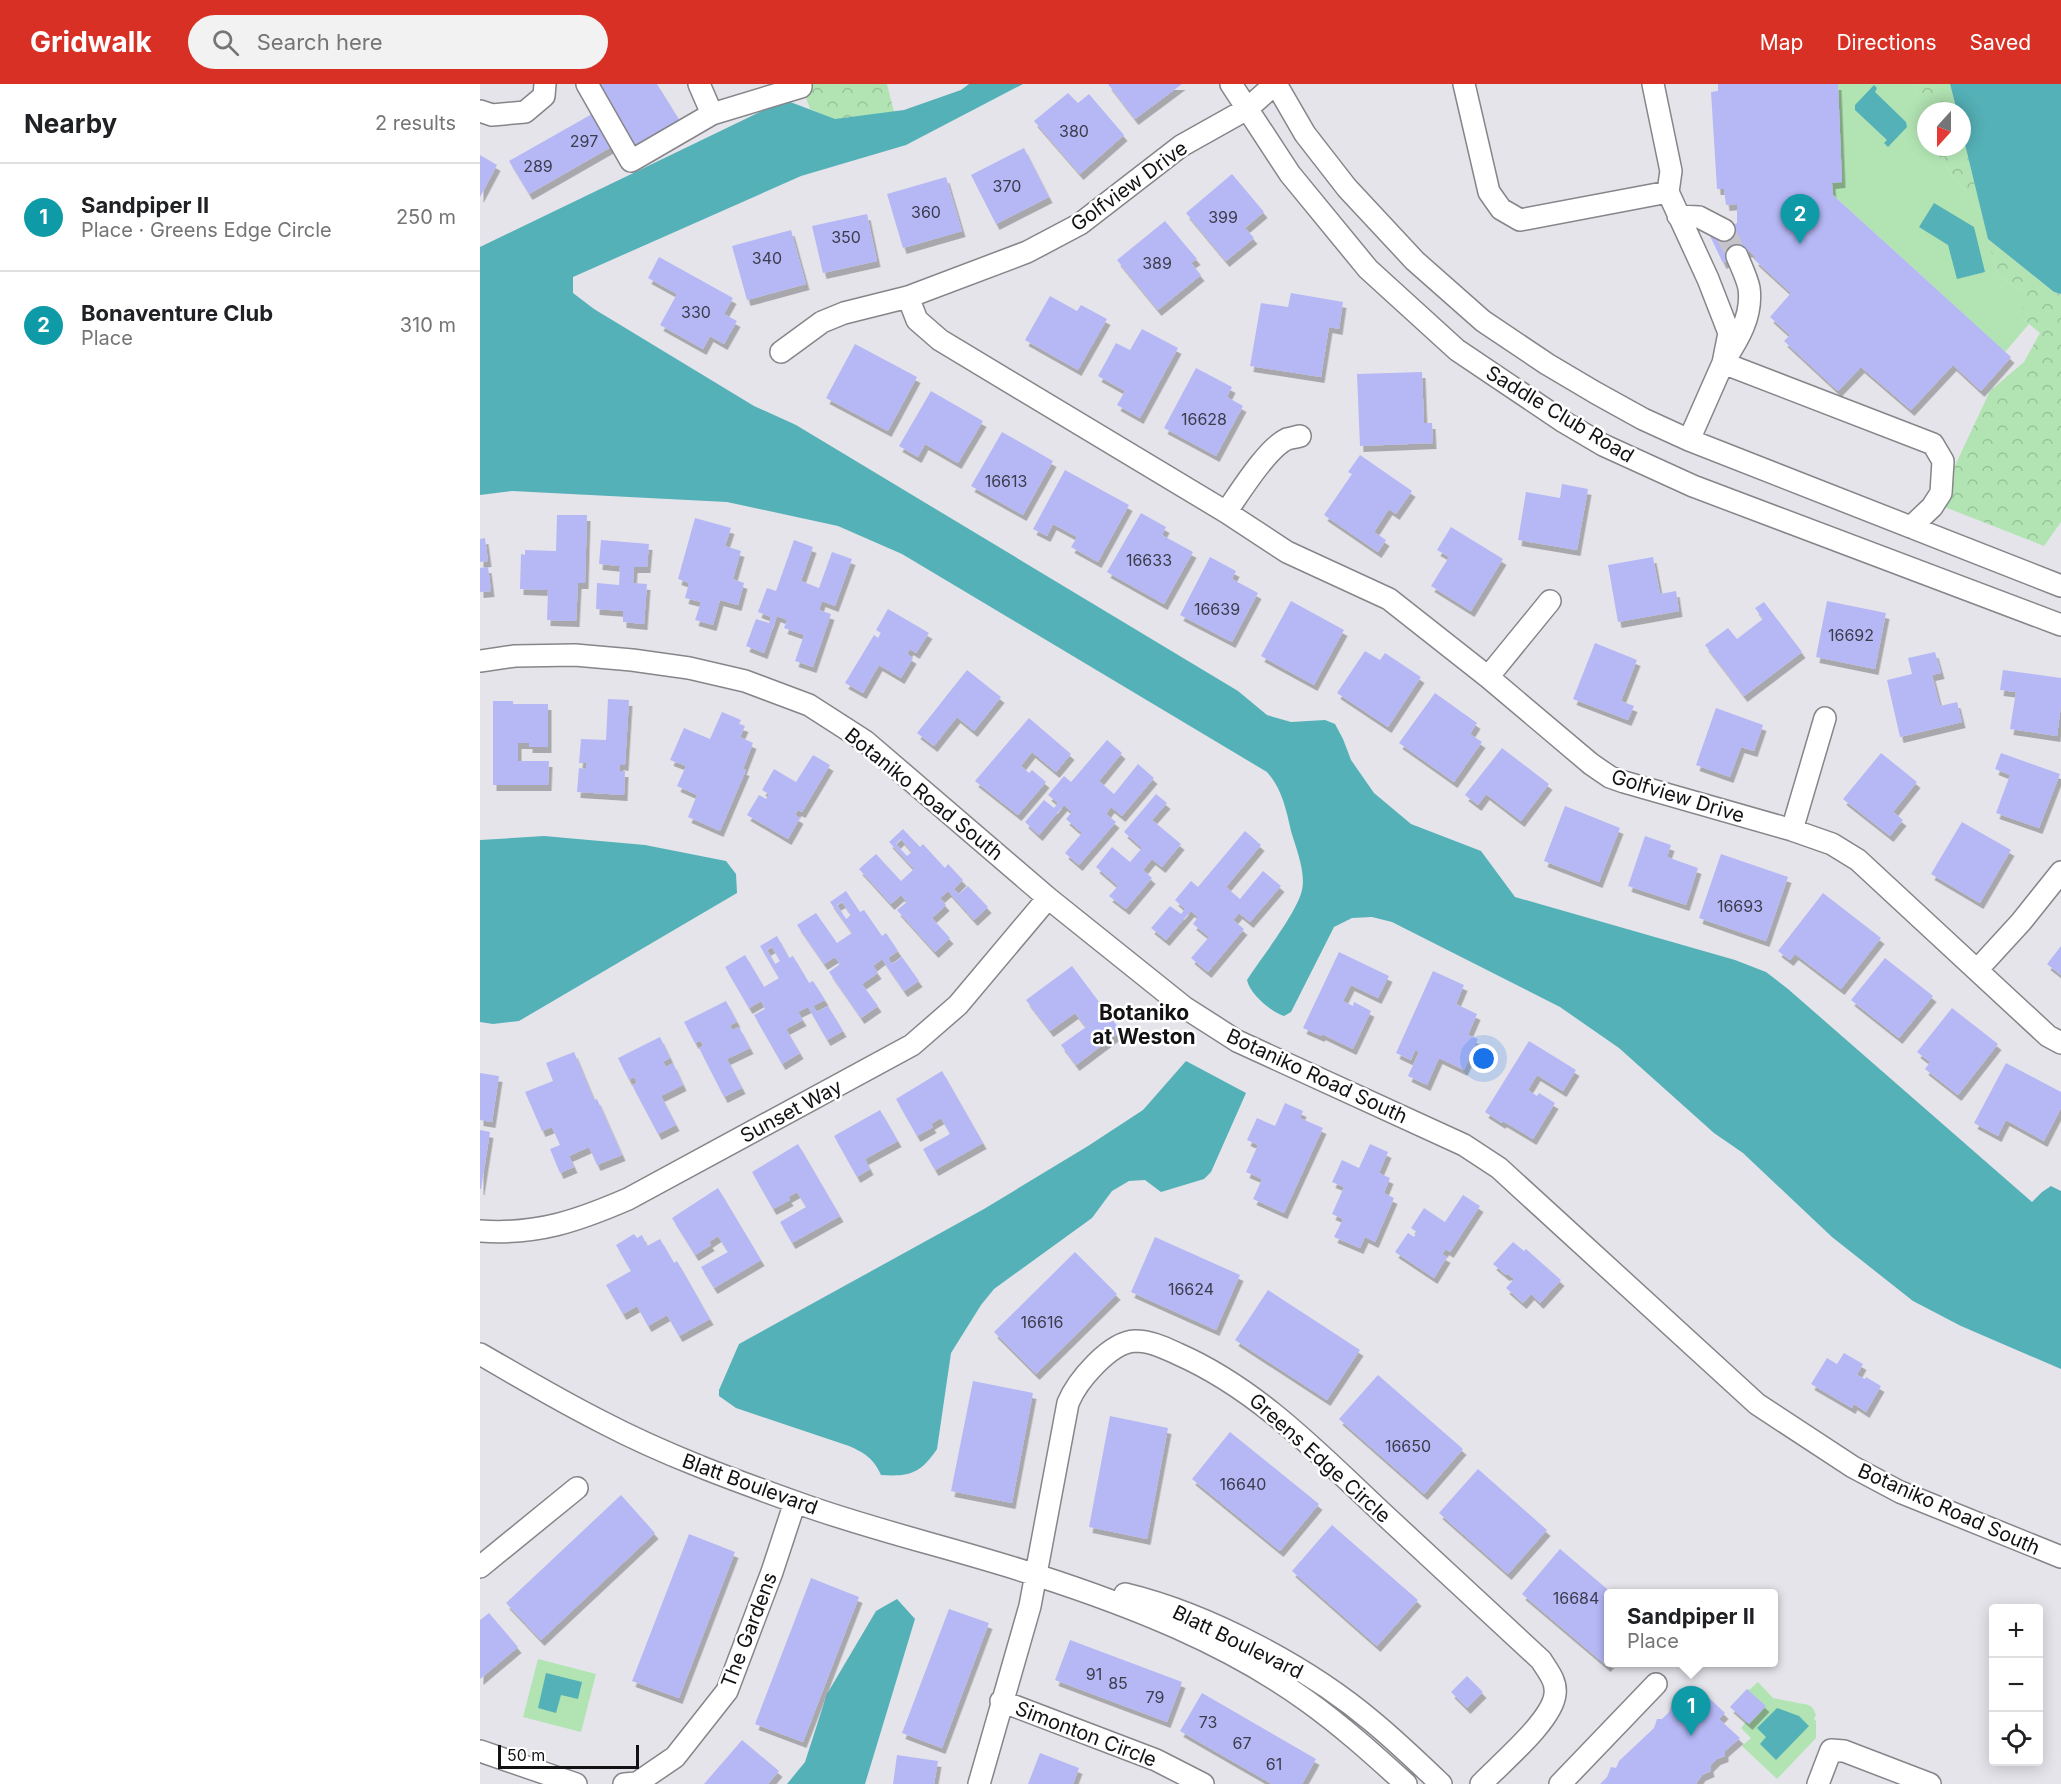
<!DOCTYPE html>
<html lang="en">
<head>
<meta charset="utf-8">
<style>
	body { margin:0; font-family:Inter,sans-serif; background:#f2f2f2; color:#202124 }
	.controls { position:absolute; right:18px; bottom:18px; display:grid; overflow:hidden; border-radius:6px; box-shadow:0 3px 15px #0003 }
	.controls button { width:54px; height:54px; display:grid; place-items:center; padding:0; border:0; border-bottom:2px solid #e0e0e0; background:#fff; color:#202124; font:30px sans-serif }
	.compass { position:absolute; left:1437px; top:18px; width:54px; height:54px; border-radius:50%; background:#fff; box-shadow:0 3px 15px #0003; rotate:201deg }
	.scale { position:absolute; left:18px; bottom:15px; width:141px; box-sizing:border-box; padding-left:6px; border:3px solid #121214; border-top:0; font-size:16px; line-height:21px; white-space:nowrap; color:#121214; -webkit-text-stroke:4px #fff; paint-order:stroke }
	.you { position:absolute; left:1004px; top:975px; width:21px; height:21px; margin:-15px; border:4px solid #fff; border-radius:50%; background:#1a73e8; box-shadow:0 0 0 9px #1a73e833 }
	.badge { display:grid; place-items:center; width:39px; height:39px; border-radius:50%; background:#d93025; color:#fff; font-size:20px; font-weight:700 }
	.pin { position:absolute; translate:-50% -50px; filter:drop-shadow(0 2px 3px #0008) }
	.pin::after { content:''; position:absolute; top:32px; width:21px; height:18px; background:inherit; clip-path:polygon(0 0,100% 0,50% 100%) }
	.popup { position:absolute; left:1124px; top:1505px; width:174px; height:78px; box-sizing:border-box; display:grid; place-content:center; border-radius:6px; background:#fff; filter:drop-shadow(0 2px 4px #0005); font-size:20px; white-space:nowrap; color:#757577 }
	.popup b { font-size:22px; color:#202124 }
	.popup::after { content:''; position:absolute; left:50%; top:100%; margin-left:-12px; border:12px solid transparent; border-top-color:#fff }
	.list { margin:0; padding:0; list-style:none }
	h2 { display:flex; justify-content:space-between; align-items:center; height:78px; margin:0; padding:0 24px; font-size:26px }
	h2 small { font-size:20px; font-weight:400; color:#757577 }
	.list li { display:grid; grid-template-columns:39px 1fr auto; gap:18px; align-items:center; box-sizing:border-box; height:108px; padding:0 24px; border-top:2px solid #e0e0e0 }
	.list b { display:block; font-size:22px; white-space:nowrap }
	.list p { margin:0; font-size:20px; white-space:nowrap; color:#757577 }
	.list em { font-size:20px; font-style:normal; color:#757577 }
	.icon { flex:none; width:33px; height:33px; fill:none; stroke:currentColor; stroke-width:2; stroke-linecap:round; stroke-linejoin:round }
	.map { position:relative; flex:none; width:1581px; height:1700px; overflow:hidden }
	header { display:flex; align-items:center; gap:36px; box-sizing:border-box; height:84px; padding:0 30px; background:#d93025; color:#fff }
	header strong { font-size:28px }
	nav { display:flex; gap:33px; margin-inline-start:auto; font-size:21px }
	.search { width:420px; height:54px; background:#f2f2f2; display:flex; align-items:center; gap:15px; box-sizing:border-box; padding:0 21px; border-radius:33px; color:#757577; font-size:22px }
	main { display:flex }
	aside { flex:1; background:#fff }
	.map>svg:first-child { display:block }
	.green { fill:#b2e4b3 }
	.park { fill:url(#park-crowns) }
	.water { fill:#54b1b7 }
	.building { fill:#b6b8f6; fill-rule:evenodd; filter:url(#shadow) }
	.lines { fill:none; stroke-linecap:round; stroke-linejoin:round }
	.minor-tunnel { stroke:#c4c4ca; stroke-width:21; stroke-dasharray:21 10; stroke-linecap:butt }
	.minor-casing { stroke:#85858a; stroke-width:24 }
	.minor { stroke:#fff; stroke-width:21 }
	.labels { text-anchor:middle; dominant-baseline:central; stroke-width:5; stroke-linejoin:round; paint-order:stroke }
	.number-label { font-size:16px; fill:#3b3c4c }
	.street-label { font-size:20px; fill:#121214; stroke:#fff }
	.neighbourhood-label { font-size:21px; font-weight:bold; fill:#121214; stroke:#fff }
</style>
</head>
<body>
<header>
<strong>Gridwalk</strong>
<div class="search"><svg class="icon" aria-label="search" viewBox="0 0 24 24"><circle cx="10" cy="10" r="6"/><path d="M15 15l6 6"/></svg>Search here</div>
<nav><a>Map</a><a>Directions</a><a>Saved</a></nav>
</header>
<main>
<aside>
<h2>Nearby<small>2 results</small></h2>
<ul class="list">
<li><span class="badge" style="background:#0f9aa8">1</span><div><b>Sandpiper II</b><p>Place · Greens Edge Circle</p></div><em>250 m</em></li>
<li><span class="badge" style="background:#0f9aa8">2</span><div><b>Bonaventure Club</b><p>Place</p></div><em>310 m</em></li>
</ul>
</aside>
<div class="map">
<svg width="1581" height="1700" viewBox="0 0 1581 1700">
	<defs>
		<pattern id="park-crowns" width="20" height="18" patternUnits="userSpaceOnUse" patternTransform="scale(1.5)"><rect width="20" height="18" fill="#b2e4b3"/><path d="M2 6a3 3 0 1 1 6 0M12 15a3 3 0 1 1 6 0" fill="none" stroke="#98c399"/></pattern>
		<filter id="shadow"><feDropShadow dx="3.5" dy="6" stdDeviation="0" flood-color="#0004"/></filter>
	</defs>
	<rect width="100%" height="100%" fill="#e4e4ea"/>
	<path class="green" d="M1358,0H1434L1443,32V53L1446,57V63H1451L1502,129L1517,190L1542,208V234L1549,240L1525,268L1353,111L1352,99L1362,97Z
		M58,1575L116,1590L101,1648L43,1633Z
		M1278,1598L1293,1614C1302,1616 1309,1617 1317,1619C1327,1621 1332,1619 1336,1631L1334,1635L1336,1637V1654L1297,1695L1262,1662L1271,1654L1261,1644L1266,1638L1250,1623L1267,1605L1269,1606Z"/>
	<path class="park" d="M321,0H407L414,28L355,36L330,25Z
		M1434,0H1470L1477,27H1446V57L1443,53V32Z
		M1482,48L1502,129L1451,63H1482Z
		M1508,155L1574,208L1581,210V438L1564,462L1457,420L1510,307L1544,278L1560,249L1542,234V208L1517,190Z"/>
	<path class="water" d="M489,0H543L426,61L321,92L93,193V209L114,225L274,322L316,341L758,607L787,631L811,638L845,636L855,640L863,655L871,676L894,709L931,740L1001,767L1035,813L1255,876L1286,888L1308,905L1552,1118L1562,1108L1571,1102L1581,1107V1285L1481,1242L1433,1217L1352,1153L1263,1069L1234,1049L1139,964L1080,923L912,838L892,833L872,834L854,843L811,928L804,932C791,928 770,910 767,896C781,874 817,829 822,806C826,788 816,764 811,747C806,725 802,705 787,688L422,470L358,442L247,418L32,407L0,411V163L305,16L355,35L424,26L481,6Z
		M1470,0H1581V210L1574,208L1508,155L1482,48V27H1477Z
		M1394,1L1397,4L1395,8L1426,38L1427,43L1408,63L1404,59L1407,56L1375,26V21Z
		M1454,119L1494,143L1505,188L1477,195L1468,161L1439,143Z
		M64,752L165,761L246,777L256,790L257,809L39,937L13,940L0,938V756Z
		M706,977L766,1009L731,1088L724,1095L681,1108L665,1096L649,1097L632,1107L612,1134L514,1205L501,1221L471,1269L457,1365C441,1389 430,1393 401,1391C394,1375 385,1369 369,1362L256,1324L239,1312V1306L259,1260L504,1125L608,1062L663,1026Z
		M417,1515L435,1535L385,1700H307L325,1678L347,1610L396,1527Z
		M66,1589L102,1598L98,1615L81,1611L76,1629L58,1624Z
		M1297,1624L1319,1632L1329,1642L1296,1676L1280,1660L1286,1653L1277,1644Z"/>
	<path class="building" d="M114,0H177L203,42L156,70Z
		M628,0H702L655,35Z
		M1238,0H1358L1362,98L1352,99L1353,111L1531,273L1501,307L1473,281L1431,326L1381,283L1358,307L1304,257L1310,251L1290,233L1311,209L1275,176L1276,174L1269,167L1243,179L1230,152L1257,139V120L1246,121L1244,105H1237L1231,8L1238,7Z
		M588,9L598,19L609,10L644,51L600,90L554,37Z
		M112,30L131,63L49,110L29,77Z
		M544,64L569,113L516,140L491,91Z
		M0,71L17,81L0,113Z
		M752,90L784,128L765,144L774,154L746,177L706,129Z
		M466,93L482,147L423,164L407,110Z
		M387,130L397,177L343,189L332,142Z
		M685,137L717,175L711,179L721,191L678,226L637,176Z
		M311,146L326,200L267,216L252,162Z
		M179,173L253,214L244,230L257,237L244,260L230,252L223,265L180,241L197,210L168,194Z
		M811,209L863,218L859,245L849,243L841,293L770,282L781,219L808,223Z
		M570,212L597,227L601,221L627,235L598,286L545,256Z
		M662,245L698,264L660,334L637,321L645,307L618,292L636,259L650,266Z
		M375,260L437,293L408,347L346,314Z
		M716,284L752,303L747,313L763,322L736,372L684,344Z
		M942,288L944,339H952L953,359L880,362L877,290Z
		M451,307L503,337L478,379L445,360L438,373L419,362Z
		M522,348L573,377L543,431L491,402Z
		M880,371L932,407L916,430L909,425L894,448L906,456L898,468L844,431L872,390L868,388Z
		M585,386L649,421L618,478L591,463L597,453L573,440L567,452L553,445Z
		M1082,400L1108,405L1097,466L1038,456L1046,408L1080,414Z
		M661,429L686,443L682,451L713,468L684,520L627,488Z
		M77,431H107L105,499H98L96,537L67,536L68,506L40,505L41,470L45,471V466L76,467Z
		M215,434L251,444L245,462L261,467L253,495L264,499L258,521L240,516L233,541L215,536L221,518L205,514L209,499L198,495Z
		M971,443L1023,475L991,527L951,502L969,473L957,466Z
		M5,454L8,477L0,478V455Z
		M121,456L169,460L167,483H154L153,499L167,500L164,540L143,538V527L116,525L117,499L139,501L140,482L119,480Z
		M314,456L333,463L321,497L339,504L352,468L372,475L355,522L342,517L339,526L351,530L333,583L315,577L324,551L304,544L307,536L297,532L284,569L266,562L276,535L289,539L291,533L278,528L287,504L296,507Z
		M730,473L756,487L752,495L778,509L752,558L700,531Z
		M1173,473L1180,510L1196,507L1199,527L1138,538L1128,481Z
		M8,483L11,507L0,508V484Z
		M811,517L864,546L834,601L781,572Z
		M1347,517L1406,529L1395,585L1336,573Z
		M1284,518L1322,568L1264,612L1225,561L1248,544L1257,555L1283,535L1275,524Z
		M408,525L449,549L436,569L430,565L427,570L433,574L421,594L399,581L383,609L365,599L394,551L398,554L401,549L396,546Z
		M1115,559L1157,576L1141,617L1154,622L1148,636L1093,615Z
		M885,567L900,576L905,569L941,593L908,643L857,609Z
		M1455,568L1461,589L1452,591L1460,622L1477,618L1482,638L1420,653L1407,596L1432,590L1428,574Z
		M487,586L521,613L494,647L477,633L454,662L437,649Z
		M1523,586L1581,594V621L1577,652L1530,645L1536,608L1520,606Z
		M955,609L997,639L990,650L1002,658L974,698L919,659Z
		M128,615L149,616L145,681L140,680L139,687H145L144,711L97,708L99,684L106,685L107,679H99L101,655L126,656Z
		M13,617H33V620H68V663H49V659H38V677H69L68,701H13Z
		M1236,624L1283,641L1274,667L1261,663L1250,693L1216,681Z
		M242,628L261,636L259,640L265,642L260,653L273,659L263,685L266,686L240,747L208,733L217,711L197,702L206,682L190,676L204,644L230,655Z
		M549,634L591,670L576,688L552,668L541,682L549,689L552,686L566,698L538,731L495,697Z
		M627,656L642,669L619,697L634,710L658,680L674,694L642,732L631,723L626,730L636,738L599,781L585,769L602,749L586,735L592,728L584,721L559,751L545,738L564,716L574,724L578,719L568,711L584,692L591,698Z
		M1022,664L1069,700L1041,737L1006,710L998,721L985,711Z
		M1401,669L1437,698L1413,728L1423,736L1410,752L1363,715Z
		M1521,669L1580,690L1559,744L1516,729L1530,691L1515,685Z
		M333,671L350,681L322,728L318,726L315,731L320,734L308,755L267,731L279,711L286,715L289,710L282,706L294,685L316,698Z
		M676,710L687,719L672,736L701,760L682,783L672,775L663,786L672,794L646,825L629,812L638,802L616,783L632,763L650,778L662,764L644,748Z
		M1085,722L1140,744L1119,798L1064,777Z
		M1482,738L1531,766L1500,819L1451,790Z
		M423,745L440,763L443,760L465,784L468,780L483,796L474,805L479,810L488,802L508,823L494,836L468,807L460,814L466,821L452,834L470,854L455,868L417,826L427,818L421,811L411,820L379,785L396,770L421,797L434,785L409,758ZM421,755L432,768L427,772L416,760Z
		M765,747L781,761L746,803L760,815L783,787L801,802L770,838L759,829L753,836L764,845L728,888L711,874L729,853L713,840L718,833L711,827L686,856L671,844L690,822L701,830L705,825L695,816L711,797L718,803Z
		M1165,752L1191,761L1187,773L1218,784L1206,821L1148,802Z
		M1241,770L1308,793L1286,857L1219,834Z
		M366,807L380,828L384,826L402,852L406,849L418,867L408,874L412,880L422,873L439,897L424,907L402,875L393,882L398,889L382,900L398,922L381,934L349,888L360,880L355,873L344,880L317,841L336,829L357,859L372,849L350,818ZM362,818L371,831L366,835L357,821Z
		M1343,809L1401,854L1361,905L1315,870L1310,876L1298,867Z
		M297,852L309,874L313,872L329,899L333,897L345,916L333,922L337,928L348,922L363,947L347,956L328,923L318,928L323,936L306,945L320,969L302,980L274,931L285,925L281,917L269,924L245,883L265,871L284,903L299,894L280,862ZM292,863L300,877L295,880L287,866Z
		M1581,862V891L1567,880Z
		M859,868L909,892L898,914L871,901L863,917L873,922L874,918L891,927L873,965L842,950L841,952L823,944Z
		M1405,874L1453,912L1419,954L1371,916Z
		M592,882L641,947L596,981L581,961L606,943L595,929L570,947L546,916Z
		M953,887L984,901L976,920L997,930L988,951L998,955L984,986L959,974L947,1001L928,992L939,968L935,966L931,976L916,969Z
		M246,917L257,938L250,941L252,946L259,943L270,964L247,975L262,1004L244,1013L219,964L223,962L221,957L215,959L204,938Z
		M1472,924L1518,960L1478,1011L1445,985L1450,978L1437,968Z
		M180,953L190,974L183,978L186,983L193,979L203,1001L181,1012L196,1041L178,1050L152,1001L157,999L154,993L149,996L138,974Z
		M1049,957L1096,986L1083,1007L1057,991L1048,1006L1057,1012L1059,1009L1075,1019L1053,1055L1023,1037L1022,1039L1005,1028Z
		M94,968L114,1016L117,1015L142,1071L117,1081L109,1063L89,1072L94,1083L80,1089L70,1065L80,1061L72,1043L62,1047L45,1008L73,997L66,979Z
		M1526,979L1581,1008V1024L1564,1057L1526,1036L1518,1052L1494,1039Z
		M462,987L503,1059L455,1086L443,1065L470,1050L461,1034L451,1040L453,1043L437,1052L416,1015Z
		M0,989L19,992L12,1038L0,1036Z
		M805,1019L823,1027L820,1034L843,1044L804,1129L773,1115L782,1095L766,1088L778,1061L767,1056L777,1034L795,1042Z
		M400,1026L418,1057L385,1075L390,1085L377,1093L354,1052Z
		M0,1046L10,1048L1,1105H0Z
		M318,1060L360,1132L312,1159L300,1138L326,1123L317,1108L308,1113L310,1116L293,1125L272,1088Z
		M890,1060L908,1068L899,1089L910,1094L904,1109L914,1114L895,1158L885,1153L880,1164L854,1153L863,1135L852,1130L864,1103L852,1098L862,1076L879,1084Z
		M238,1104L281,1176L234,1204L221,1183L248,1168L238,1152L229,1158L231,1161L215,1171L192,1134Z
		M983,1111L1000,1122L970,1168L966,1165L962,1170L967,1173L954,1194L915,1168L928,1149L934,1153L937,1148L931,1144L944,1124L965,1138Z
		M154,1150L157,1154L162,1151L167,1162L180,1155L194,1179L197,1177L230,1235L199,1252L187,1231L168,1242L157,1222L143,1230L126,1201L151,1187L136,1161Z
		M675,1153L760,1191L736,1246L651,1208Z
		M1033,1158L1044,1167L1046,1165L1081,1196L1060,1219L1051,1210L1043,1219L1026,1204L1034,1195L1028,1190L1026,1191L1013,1180Z
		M595,1168L637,1210L556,1290L514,1248Z
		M788,1206L880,1266L847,1316L755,1256Z
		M1364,1269L1383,1280L1377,1291L1385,1295L1386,1293L1401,1302L1386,1328L1374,1320L1372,1324L1331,1300L1347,1274L1357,1280Z
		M898,1291L983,1365L944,1410L859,1335Z
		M493,1297L553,1309L532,1419L471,1407Z
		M630,1332L688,1344L667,1455L609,1443Z
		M750,1348L839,1420L800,1467L712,1395Z
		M998,1385L1067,1446L1028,1490L959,1429Z
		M141,1411L175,1449L61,1556L26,1519Z
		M852,1441L938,1516L897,1562L812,1487Z
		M209,1450L255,1468L199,1614L152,1597Z
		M1080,1465L1133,1510H1128V1578H1131L1127,1582L1042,1510Z
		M331,1494L379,1513L323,1658L275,1640Z
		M469,1525L509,1539L462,1664L422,1649Z
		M9,1529L38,1563L0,1595V1536Z
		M590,1556L702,1598L687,1638L575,1596Z
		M987,1592L1003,1608L987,1624L971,1608Z
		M1267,1605L1286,1622L1269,1640L1250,1623Z
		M1209,1606L1222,1618L1227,1612L1245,1629L1239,1635L1260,1654L1245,1667V1672L1237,1675L1230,1682L1231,1687L1222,1691L1216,1700H1120L1127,1693L1131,1683L1136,1684L1139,1677L1174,1644L1177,1635H1182L1189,1628L1192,1620H1197Z
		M722,1609L836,1675L822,1700H792L700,1647Z
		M262,1656L299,1687L288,1700H224Z
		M560,1669L599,1684L593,1700H548Z
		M417,1671L458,1677L454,1700H413Z"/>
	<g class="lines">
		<path class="minor-tunnel" d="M1244,146L1257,172"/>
		<defs>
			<path id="minor" d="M107,0L151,77L232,30L321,3V0
				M219,0L232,30
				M751,0L810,90L888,185L977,266L1084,338L1123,361L1213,402L1581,541
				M796,0L825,50L867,104L935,177L1003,237L1067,280L1116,309L1163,335L1209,356L1581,502
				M984,0L1009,108L1021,125L1040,136L1188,108L1228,195L1249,249L1243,279L1209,356
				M1173,0L1191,87L1188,108
				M0,27L12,31L45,28L64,12L65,0
				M1198,132L1219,133L1244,146
				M1257,172C1261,182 1267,194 1269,204C1273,233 1257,257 1243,279L1453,360L1463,377L1461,409L1452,423L1431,443
				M428,213L437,236L460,256L746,428L807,468L909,515L1008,593L1111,680L1130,693L1144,698L1312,746L1352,760L1378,776L1568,952L1581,959
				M301,268L342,238L364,229L428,213L547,168L600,140L701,62L767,25L795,0
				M746,428C759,410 787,364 807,355C811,354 816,353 820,352
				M0,577L35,572L95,571L152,576L209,584L265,597L329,621L385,657L568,814L704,923L757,957L984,1061L1019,1084L1277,1320L1373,1383L1420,1408L1581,1473
				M1008,593L1070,517
				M1312,746L1345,634
				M1497,886L1541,838L1581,788
				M0,1147C57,1151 97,1137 148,1115L432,961L478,921L568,814
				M0,1270C40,1293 80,1317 122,1338C185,1371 251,1395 318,1419C395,1447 477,1465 556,1491C649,1521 747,1559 827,1617C862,1642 894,1671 926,1700
				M0,1483L97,1404
				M645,1510C728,1530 828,1583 893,1638C916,1657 939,1679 961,1700
				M521,1617L676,1676L723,1700
				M0,1667L96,1700
				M144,1700L157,1699L195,1673L247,1607L292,1488L315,1418
				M499,1700L550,1522L588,1319C597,1297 630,1258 655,1257C671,1257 685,1264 698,1270C782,1307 845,1376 911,1437C961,1483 1011,1530 1061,1576C1067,1586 1077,1597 1075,1610C1073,1636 1020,1680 1001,1700
				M1080,1700L1176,1600
				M1338,1700L1351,1666L1364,1667L1450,1700"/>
		</defs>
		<use href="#minor" class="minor-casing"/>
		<use href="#minor" class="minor"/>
	</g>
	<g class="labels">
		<g class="number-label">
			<text x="594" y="47">380</text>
			<text x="104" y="57">297</text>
			<text x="58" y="82">289</text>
			<text x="527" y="102">370</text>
			<text x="446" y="128">360</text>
			<text x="743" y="133">399</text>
			<text x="366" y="153">350</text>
			<text x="287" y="174">340</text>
			<text x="677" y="179">389</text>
			<text x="216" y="228">330</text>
			<text x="724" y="335">16628</text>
			<text x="526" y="397">16613</text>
			<text x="669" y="476">16633</text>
			<text x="737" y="525">16639</text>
			<text x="1371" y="551">16692</text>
			<text x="1260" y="822">16693</text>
			<text x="711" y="1205">16624</text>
			<text x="562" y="1238">16616</text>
			<text x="928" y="1362">16650</text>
			<text x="763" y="1400">16640</text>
			<text x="1096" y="1514">16684</text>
			<text x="614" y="1590">91</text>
			<text x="638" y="1599">85</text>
			<text x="675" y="1613">79</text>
			<text x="728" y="1638">73</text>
			<text x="762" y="1659">67</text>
			<text x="794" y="1680">61</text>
		</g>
		<g class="street-label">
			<text transform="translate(649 102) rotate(-36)">Golfview Drive</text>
			<text transform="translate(1080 330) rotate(31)">Saddle Club Road</text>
			<text transform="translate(444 710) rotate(39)">Botaniko Road South</text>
			<text transform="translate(1198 712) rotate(17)">Golfview Drive</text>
			<text transform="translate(837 992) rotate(25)">Botaniko Road South</text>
			<text transform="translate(311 1027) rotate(-28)">Sunset Way</text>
			<text transform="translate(840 1374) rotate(42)">Greens Edge Circle</text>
			<text transform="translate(270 1400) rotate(20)">Blatt Boulevard</text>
			<text transform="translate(1469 1425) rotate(24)">Botaniko Road South</text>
			<text transform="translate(269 1546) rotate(-69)">The Gardens</text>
			<text transform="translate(758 1558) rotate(26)">Blatt Boulevard</text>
			<text transform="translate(606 1650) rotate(21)">Simonton Circle</text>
		</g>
		<g class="neighbourhood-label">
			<text x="664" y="928">Botaniko<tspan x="664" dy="24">at Weston</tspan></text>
		</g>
	</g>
</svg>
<div class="controls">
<button>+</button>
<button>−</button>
<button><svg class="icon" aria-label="locate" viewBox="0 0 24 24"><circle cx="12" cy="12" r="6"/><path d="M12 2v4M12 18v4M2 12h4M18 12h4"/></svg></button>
</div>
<svg class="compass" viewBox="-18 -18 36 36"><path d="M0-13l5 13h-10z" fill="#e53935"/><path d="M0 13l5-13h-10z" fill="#757577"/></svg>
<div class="scale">50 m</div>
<div class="you"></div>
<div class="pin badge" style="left:1211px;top:1652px;background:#0f9aa8">1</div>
<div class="popup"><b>Sandpiper II</b>Place</div>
<div class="pin badge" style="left:1320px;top:160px;background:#0f9aa8">2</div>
</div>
</main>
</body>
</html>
